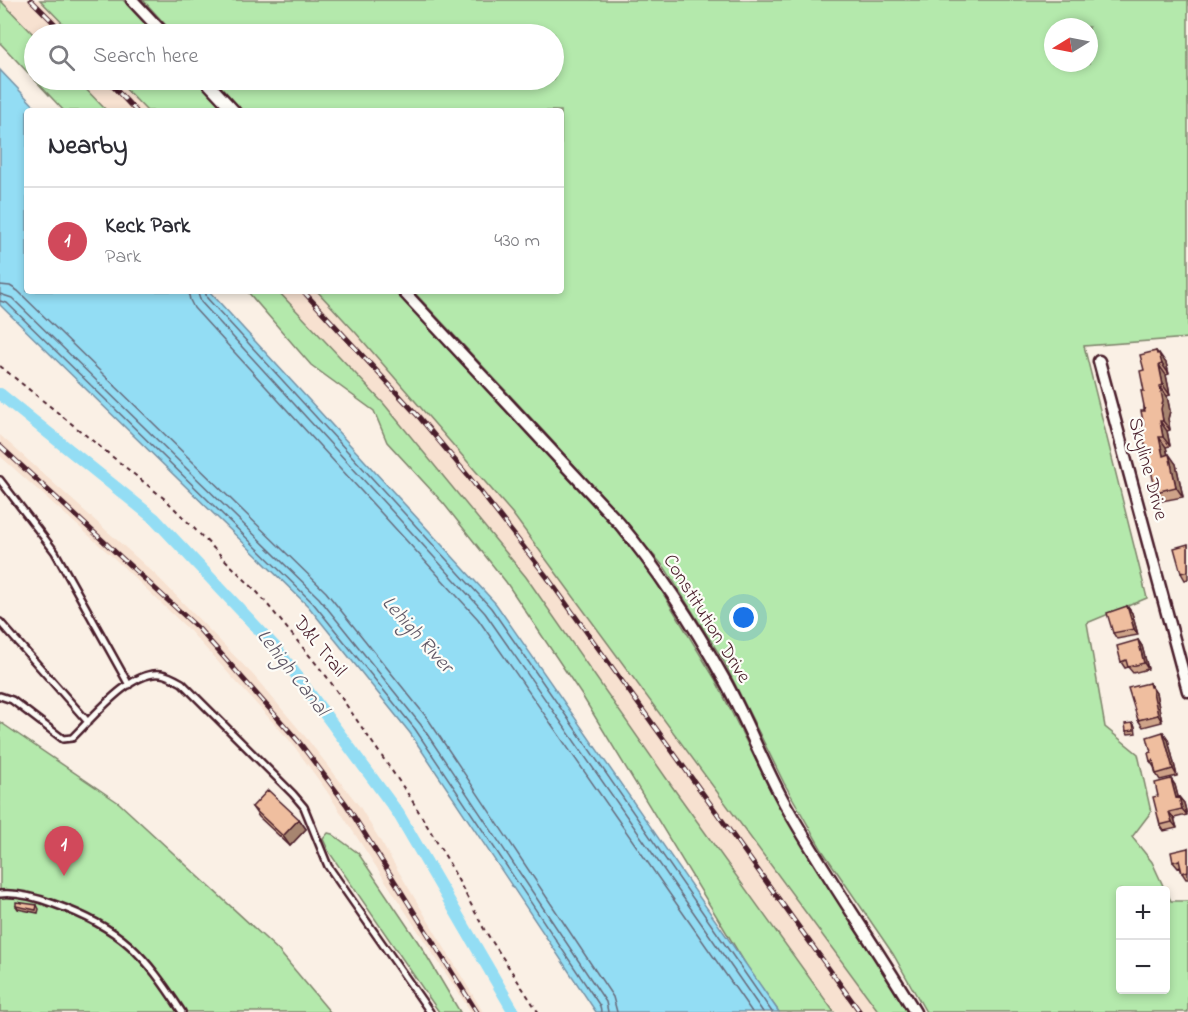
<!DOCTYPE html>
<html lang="en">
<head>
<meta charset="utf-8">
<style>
	body { margin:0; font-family:"Indie Flower",sans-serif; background:#f7f7f7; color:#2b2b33 }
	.controls { position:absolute; right:18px; bottom:18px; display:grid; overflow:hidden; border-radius:6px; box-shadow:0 3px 9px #0003 }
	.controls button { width:54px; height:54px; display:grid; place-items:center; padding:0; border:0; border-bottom:2px solid #e1e1e2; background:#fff; color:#2b2b33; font:30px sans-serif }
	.compass { position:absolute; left:1044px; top:18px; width:54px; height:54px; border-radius:50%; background:#fff; box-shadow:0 3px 9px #0003; rotate:260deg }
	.you { position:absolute; left:744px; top:618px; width:21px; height:21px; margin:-15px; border:4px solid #fff; border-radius:50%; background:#1a73e8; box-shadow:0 0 0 9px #1a73e833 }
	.badge { display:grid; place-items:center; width:39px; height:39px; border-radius:50%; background:#d1495b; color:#fff; font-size:20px; font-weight:700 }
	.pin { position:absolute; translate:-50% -50px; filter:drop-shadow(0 2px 3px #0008) }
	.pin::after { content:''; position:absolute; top:32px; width:21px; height:18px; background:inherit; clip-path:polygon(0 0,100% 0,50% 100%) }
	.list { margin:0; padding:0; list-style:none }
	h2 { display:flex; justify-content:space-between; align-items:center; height:78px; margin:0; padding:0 24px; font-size:26px }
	h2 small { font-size:20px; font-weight:400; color:#7c7c81 }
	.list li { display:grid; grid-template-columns:39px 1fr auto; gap:18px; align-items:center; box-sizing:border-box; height:108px; padding:0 24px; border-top:2px solid #e1e1e2 }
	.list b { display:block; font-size:22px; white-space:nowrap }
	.list p { margin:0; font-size:20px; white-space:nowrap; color:#7c7c81 }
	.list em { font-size:20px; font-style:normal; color:#7c7c81 }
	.icon { flex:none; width:33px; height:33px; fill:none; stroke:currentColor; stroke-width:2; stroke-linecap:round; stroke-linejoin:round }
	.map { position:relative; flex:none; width:1188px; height:1012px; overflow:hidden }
	.search { position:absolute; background:#fff; box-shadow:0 3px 9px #0003; left:24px; top:24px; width:540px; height:66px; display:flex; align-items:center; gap:15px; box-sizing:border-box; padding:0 21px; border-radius:33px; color:#7c7c81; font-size:22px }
	.panel { position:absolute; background:#fff; box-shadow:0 3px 9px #0003; left:24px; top:108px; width:540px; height:186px; border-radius:6px }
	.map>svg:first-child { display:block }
	.built { fill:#f7e1d0 }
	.green { fill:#b4e9ac; stroke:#7f846c; stroke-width:1.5; fill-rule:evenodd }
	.water { fill:#93ddf4; stroke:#7691a4; stroke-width:1.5 }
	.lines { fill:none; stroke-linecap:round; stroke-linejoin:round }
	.shore { stroke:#676b7b; stroke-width:1.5 }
	.canal { stroke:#93ddf4; stroke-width:12 }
	.service-casing { stroke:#4a1f2b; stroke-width:10 }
	.minor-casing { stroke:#4a1f2b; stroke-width:15 }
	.path { stroke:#4a1f2b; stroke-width:2; stroke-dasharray:4.5 4.5; stroke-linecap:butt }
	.service { stroke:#fdfcf7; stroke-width:5 }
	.minor { stroke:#fdfcf7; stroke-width:10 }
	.rail-casing { stroke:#4a1f2b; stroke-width:5 }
	.rail { stroke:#fdfcf7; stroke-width:3; stroke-dasharray:9; stroke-linecap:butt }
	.wall { fill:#cea389; stroke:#4a1f2b; stroke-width:1.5 }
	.shaded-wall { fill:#a7856f; stroke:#4a1f2b; stroke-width:1.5 }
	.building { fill:#efbe9f; stroke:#4a1f2b; stroke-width:1.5 }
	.labels { text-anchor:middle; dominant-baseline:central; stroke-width:4.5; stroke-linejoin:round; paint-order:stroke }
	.street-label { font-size:20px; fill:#4a1f2b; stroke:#fdfcf7 }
	.water-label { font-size:21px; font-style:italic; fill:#605867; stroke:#fdfcf7 }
</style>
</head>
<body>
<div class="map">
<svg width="1188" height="1012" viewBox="0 0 1188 1012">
	<rect width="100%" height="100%" fill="#faf0e5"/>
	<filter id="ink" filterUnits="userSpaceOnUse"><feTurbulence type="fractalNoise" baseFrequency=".0167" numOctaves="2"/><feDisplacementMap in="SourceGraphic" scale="12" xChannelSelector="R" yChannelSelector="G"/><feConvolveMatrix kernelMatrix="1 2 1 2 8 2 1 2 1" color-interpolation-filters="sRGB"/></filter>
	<g filter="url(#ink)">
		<path class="built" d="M0,0H40L73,34L34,35Z
			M77,80H117L147,111H107Z
			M278,291H317L356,333L512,513L879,1012H834L671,785L526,577L384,404Z
			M0,435L156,575L254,676L308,740L360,807L483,1012H471L326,790L291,742L189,630L115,559L0,456Z"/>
		<path class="green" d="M0,0L34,35V79L0,43Z
			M40,0H123L157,34H73Z
			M143,0H1188V338L1084,346L1147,598L1087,623L1105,727L1138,754L1151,812L1132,837L1152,862L1165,890H1120V990H1166V891L1171,901H1188V1012H926L893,954L822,850L784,783L723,660L665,568L558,447L413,291H561V111H243L215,80H554V34H174ZM1053,27H1089V63H1053Z
			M35,80H77L107,111H64Z
			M117,80H199L229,111H147Z
			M247,291H278L384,404L526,577L671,785L834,1012H779L748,968L583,697L506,582L444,504L387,442L374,411L311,365Z
			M317,291H395L641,557L715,679L759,767L811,859L883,971L907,1012H879L512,513L356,333Z
			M0,722L119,803L278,950L330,1012H0Z
			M328,833L332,834L358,853L422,948L460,1012H439L329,852L323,839Z"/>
		<path class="water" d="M0,70L39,111H27V291H209L496,604L779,1012H596L410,733L308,606L0,305Z"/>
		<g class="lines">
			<path class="shore" d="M0,285L10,286L18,291L326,592L428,719L613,997L617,1012
				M188,291L190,300L194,308L478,619L752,1012
				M197,291L201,302L485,613L763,1012
				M205,291L207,298L491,608L772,1012
				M0,294L12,298L319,598L421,725L606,1002L608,1012
				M0,301L7,303L313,603L415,729L600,1006L601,1012"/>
			<path class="canal" d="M0,394L155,519L277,649L398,813L514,1012"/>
			<defs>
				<path id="service" d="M0,480L55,552L129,685
					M0,622L88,722
					M0,696L12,700L63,739L72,738C92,719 130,670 161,674C168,675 175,679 182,683L293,794L304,807L328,866L430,1012
					M0,894C18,892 38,898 54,904C122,928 144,954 182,1012"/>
				<path id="minor" d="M132,0L164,34
					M205,80L234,111
					M403,291L619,523C660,572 694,625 725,681C747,721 763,764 785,804C825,875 873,942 915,1012
					M1099,361L1188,691"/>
			</defs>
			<use href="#service" class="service-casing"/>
			<use href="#minor" class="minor-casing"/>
			<path class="path" d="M0,366L166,500L258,593L327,677L410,797L447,859L484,929L538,1012"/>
			<use href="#service" class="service"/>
			<use href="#minor" class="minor"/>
			<defs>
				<path id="rail" d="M31,0L65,34
					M107,80L136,111
					M303,291L419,417L469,477L547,577L860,1012
					M0,446L199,629L299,742L346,804L477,1012"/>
			</defs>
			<use href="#rail" class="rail-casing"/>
			<use href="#rail" class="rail"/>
		</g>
		<path class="wall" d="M1156,351L1166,363L1169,374L1166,375L1170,395L1167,396L1170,411L1168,419L1170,430L1167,431L1170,446L1166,447L1168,455L1176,464L1183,497L1162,501L1156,492L1144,426V370Z
			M1188,544V579L1185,580L1181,573Z
			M1127,606L1132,613L1138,635L1117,639L1113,633Z
			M1138,640L1142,646L1148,669L1133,673L1128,667L1125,668L1121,662Z
			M1149,683L1156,693L1162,722L1143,727L1138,720Z
			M1133,723L1135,726L1136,733L1128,734L1126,731Z
			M1163,732L1168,739L1177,776L1160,780L1156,774L1154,767L1150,761L1151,752Z
			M1171,779L1175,785L1178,797H1179L1184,803L1187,815L1174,818L1177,828L1164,831L1160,825Z
			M252,807L299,819L306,829L290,846L259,817Z
			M1188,848V879H1186L1182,873L1180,867L1178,868L1173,862Z
			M37,905L39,909L38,913L18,909L16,906Z"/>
		<path class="shaded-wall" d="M1156,351L1161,358L1159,353L1166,363L1169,374L1162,364Z
			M1159,365L1166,375L1170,395L1163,385Z
			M1160,386L1167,396L1170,411L1168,419L1170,430L1163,421L1161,409Z
			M1160,421L1167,431L1170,446L1163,437Z
			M1159,437L1166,447L1170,465L1163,456Z
			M1169,454L1176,464L1183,497L1176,487Z
			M1127,606L1132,613L1138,635L1134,629Z
			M1138,640L1142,646L1148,669L1144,663Z
			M1149,683L1156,693L1162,722L1158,715Z
			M1163,732L1168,739L1177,776L1173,769Z
			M1171,779L1175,785L1180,804L1176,798Z
			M1179,797L1184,803L1187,815L1182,809Z
			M1169,812L1174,818L1177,828L1172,822Z
			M299,819L306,829L290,846L283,836Z"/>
		<path class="building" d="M1156,351L1157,354L1159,353L1162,364L1159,365L1163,385L1160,386L1163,401L1161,409L1163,421H1160L1163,437H1159L1163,456L1169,454L1176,487L1156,492L1141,427L1144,426L1141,411H1145L1141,391H1144L1140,371L1144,370L1140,355Z
			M1188,544V571L1181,573L1174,548Z
			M1127,606L1134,629L1113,633L1107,613Z
			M1138,640L1144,663L1128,667L1126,660L1121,662L1117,646Z
			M1149,683L1150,687H1152L1158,715L1138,720L1128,688Z
			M1133,723L1134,730L1126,731L1125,724Z
			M1163,732L1173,769L1156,774L1153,760L1150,761L1148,753L1151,752L1147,737Z
			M1171,779L1176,798L1179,797L1182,809L1169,812L1172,822L1160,825L1153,797L1158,796L1155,783Z
			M268,790L299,819L283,836L252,807Z
			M1188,848V871L1182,873L1179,860L1173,862L1171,852Z
			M16,902L37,905L36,910L16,906Z"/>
	</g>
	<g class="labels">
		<g class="street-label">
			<text transform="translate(1147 469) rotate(75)">Skyline Drive</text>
			<text transform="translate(706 619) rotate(58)">Constitution Drive</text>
			<text transform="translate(319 647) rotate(51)">D&amp;L Trail</text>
		</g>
		<g class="water-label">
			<text transform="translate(417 635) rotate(48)">Lehigh River</text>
			<text transform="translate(292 673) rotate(52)">Lehigh Canal</text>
		</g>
	</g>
</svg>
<div class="controls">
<button>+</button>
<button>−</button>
</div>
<svg class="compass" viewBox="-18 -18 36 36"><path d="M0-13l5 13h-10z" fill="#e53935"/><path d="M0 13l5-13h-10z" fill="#7c7c81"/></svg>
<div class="you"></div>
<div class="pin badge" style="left:64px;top:876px">1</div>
<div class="search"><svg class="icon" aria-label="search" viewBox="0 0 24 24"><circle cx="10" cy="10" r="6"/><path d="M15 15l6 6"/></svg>Search here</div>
<section class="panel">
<h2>Nearby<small></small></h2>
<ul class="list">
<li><span class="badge">1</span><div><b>Keck Park</b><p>Park</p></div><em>430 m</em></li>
</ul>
</section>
</div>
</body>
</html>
